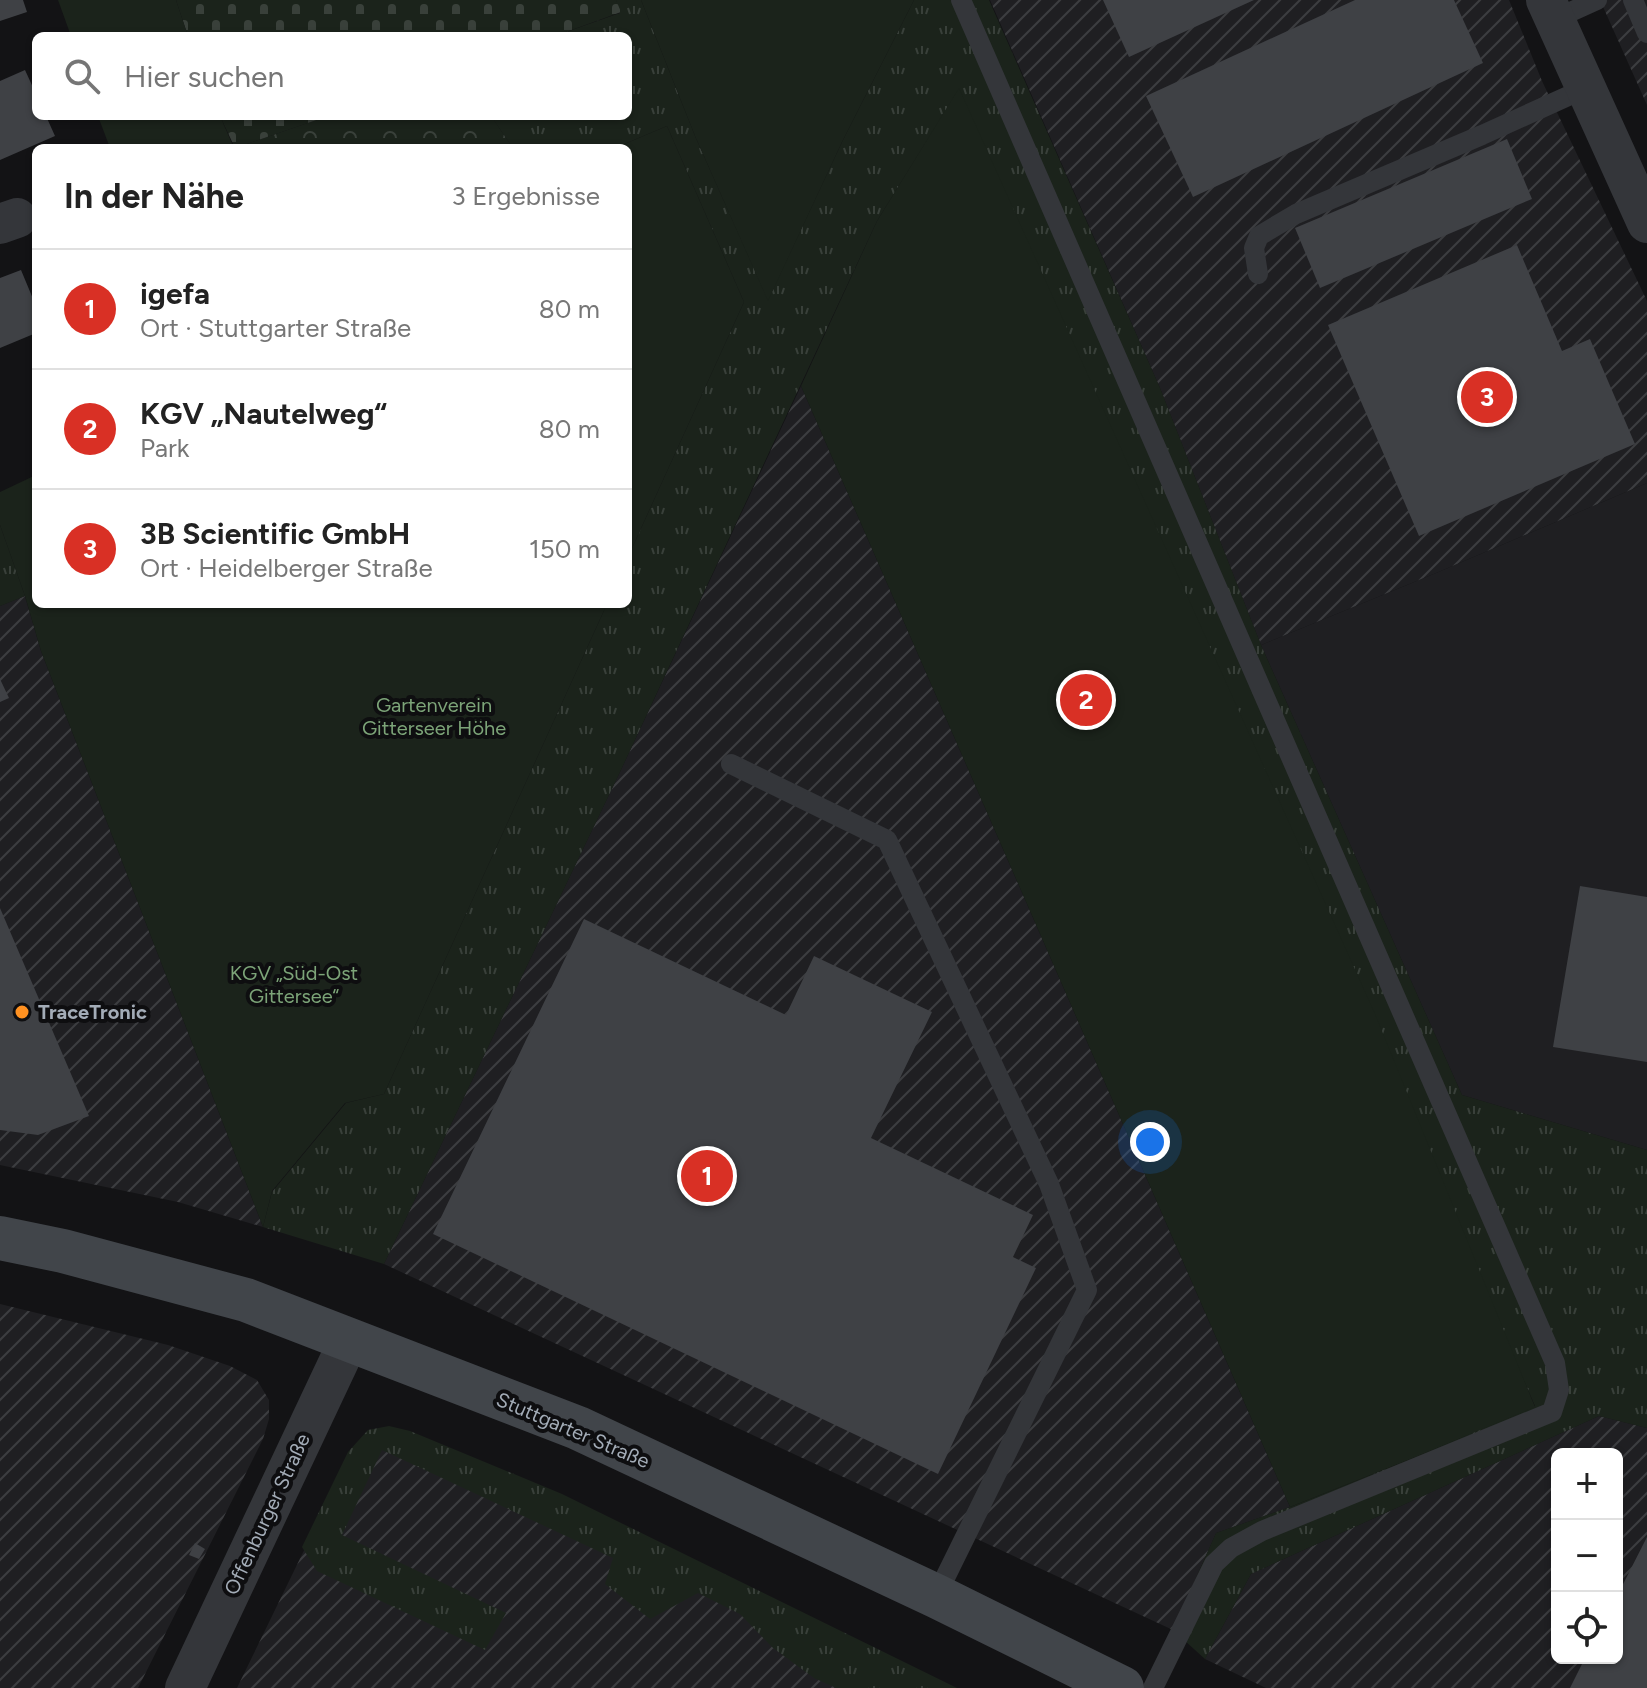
<!DOCTYPE html>
<html lang="de">
<head>
<meta charset="utf-8">
<style>
	body { margin:0; font-family:Figtree,sans-serif; background:#f6f6f6; color:#222 }
	.controls { position:absolute; right:24px; bottom:24px; display:grid; overflow:hidden; border-radius:12px; box-shadow:0 2px 6px #0004 }
	.controls button { width:72px; height:72px; display:grid; place-items:center; padding:0; border:0; border-bottom:2px solid #e0e0e0; background:#fff; color:#222; font:40px sans-serif }
	.you { position:absolute; left:1150px; top:1142px; width:28px; height:28px; margin:-20px; border:6px solid #fff; border-radius:50%; background:#1a73e8; box-shadow:0 0 0 12px #1a73e833 }
	.badge { display:grid; place-items:center; width:52px; height:52px; border-radius:50%; background:#d93025; color:#fff; font-size:26px; font-weight:700 }
	.pin { position:absolute; translate:-50% -50%; border:4px solid #fff; box-shadow:0 2px 8px #0006 }
	.list { margin:0; padding:0; list-style:none }
	h2 { display:flex; justify-content:space-between; align-items:center; height:104px; margin:0; padding:0 32px; font-size:34px }
	h2 small { font-size:26px; font-weight:400; color:#767676 }
	.list li { display:grid; grid-template-columns:52px 1fr auto; gap:24px; align-items:center; box-sizing:border-box; height:120px; padding:0 32px; border-top:2px solid #e0e0e0 }
	.list b { display:block; font-size:30px; white-space:nowrap }
	.list p { margin:0; font-size:26px; white-space:nowrap; color:#767676 }
	.list em { font-size:26px; font-style:normal; color:#767676 }
	.icon { flex:none; width:44px; height:44px; fill:none; stroke:currentColor; stroke-width:2; stroke-linecap:round; stroke-linejoin:round }
	.map { position:relative; flex:none; width:1647px; height:1688px; overflow:hidden }
	.search { position:absolute; background:#fff; box-shadow:0 2px 6px #0004; left:32px; top:32px; width:600px; height:88px; display:flex; align-items:center; gap:20px; box-sizing:border-box; padding:0 28px; border-radius:12px; color:#767676; font-size:30px }
	.panel { position:absolute; background:#fff; box-shadow:0 2px 6px #0004; left:32px; top:144px; width:600px; height:464px; border-radius:12px }
	.map>svg:first-child { display:block }
	.built { fill:#1f1f22 }
	.industrial { fill:url(#industrial-furrows); fill-rule:evenodd }
	.grass { fill:url(#grass-tufts) }
	.forest { fill:url(#forest-crowns) }
	.cemetery { fill:url(#cemetery-stones) }
	.garden { fill:#1b231b }
	.building { fill:#3f4145 }
	.lines { fill:none; stroke-linecap:round; stroke-linejoin:round }
	.lane { stroke:#34363a; stroke-width:20 }
	.street { stroke:#34363a; stroke-width:40 }
	.secondary { stroke:#41454a; stroke-width:44 }
	.poi-dot { fill:#ff9121; stroke:#0e0e10; stroke-width:3 }
	.labels { text-anchor:middle; dominant-baseline:central; stroke-width:8; stroke-linejoin:round; paint-order:stroke }
	.park-label { font-size:20px; fill:#7ca478; stroke:#0e0e10 }
	.poi-label { font-size:20px; font-weight:bold; fill:#a3acb7; stroke:#0e0e10; text-anchor:start }
	.street-label { font-size:20px; fill:#a3acb7; stroke:#0e0e10 }
</style>
</head>
<body>
<div class="map">
<svg width="1647" height="1688" viewBox="0 0 1647 1688">
	<defs>
		<pattern id="industrial-furrows" width="10" height="10" patternUnits="userSpaceOnUse" patternTransform="scale(2)"><rect width="10" height="10" fill="#1f1f22"/><path d="M-1 1l2-2M0 10L10 0M9 11l2-2" fill="none" stroke="#3c3d40"/></pattern>
		<pattern id="grass-tufts" width="24" height="20" patternUnits="userSpaceOnUse" patternTransform="scale(2)"><rect width="24" height="20" fill="#1b231b"/><path d="M3 7l-1-3M5 7V3M7 7l1-3M15 17l-1-3M17 17v-4M19 17l1-3" fill="none" stroke="#39403a"/></pattern>
		<pattern id="forest-crowns" width="20" height="18" patternUnits="userSpaceOnUse" patternTransform="scale(2)"><rect width="20" height="18" fill="#1b231b"/><path d="M2 6a3 3 0 1 1 6 0M12 15a3 3 0 1 1 6 0" fill="none" stroke="#39403a"/></pattern>
		<pattern id="cemetery-stones" width="16" height="16" patternUnits="userSpaceOnUse" patternTransform="scale(2)"><rect width="16" height="16" fill="#1b231b"/><path d="M2 7V4a2 2 0 0 1 4 0v3zM10 15v-3a2 2 0 0 1 4 0v3z" fill="#39403a"/></pattern>
	</defs>
	<rect width="100%" height="100%" fill="#131315"/>
	<path class="built" d="M1647,483V1150L1462,1095L1261,645L1436,573Z"/>
	<path class="industrial" d="M990,0H1509L1542,81L1647,301V483L1436,573L1261,645L1160,388Z
		M1600,0H1647V105Z
		M801,386L1290,1507L1216,1533L1173,1630L384,1264L620,772Z
		M25,596L41,651L263,1227L178,1202L0,1165V606Z
		M0,1304L168,1345L230,1366L257,1380L269,1400V1419L263,1439L138,1688H0Z
		M1599,1416L1647,1428V1688H1266L1205,1659L1251,1574ZM1557,1454H1617V1658H1557Z
		M386,1447L575,1528L885,1688H237L349,1458Z"/>
	<path class="grass" d="M616,0H641L695,136L768,300L842,142L914,0H989L1160,388L1261,645L1462,1095L1647,1150V1428L1599,1416L1251,1574L1205,1659L1173,1630L1216,1533L1290,1507L1418,1456L1535,1406L959,89L877,221L620,772L384,1264L263,1227L272,1192L346,1103L384,1094L607,604H628V557L744,302L667,126L615,148H513L491,116H628V36H555L620,13Z
		M0,525L25,596L0,606Z
		M389,1426L410,1431L562,1494L957,1688H836L814,1678L773,1648L740,1614L698,1593L650,1619L605,1584L613,1558L382,1450L342,1535L506,1613L485,1650L317,1571L302,1547L348,1452L368,1430Z"/>
	<path class="forest" d="M328,116H491L513,148H235Z"/>
	<path class="cemetery" d="M176,0H616L621,12L555,36H188Z
		M220,116H328L235,148Z"/>
	<path class="garden" d="M58,0H176L188,36H71Z
		M641,0H914L842,142L768,301L695,136Z
		M959,88L1375,1014L1535,1407L1418,1456L1290,1507L801,386L877,221Z
		M98,116H220L234,148H110Z
		M667,126L744,302L628,557V148H615Z
		M36,475V604H607L384,1094L345,1103L272,1191L263,1227L41,651L25,596L0,525V492Z"/>
	<path class="building" d="M0,0H23L27,12L0,21Z
		M1103,0H1254L1129,57Z
		M1355,0H1454L1483,63L1193,197L1146,96Z
		M25,70L36,94V116H46L55,136L0,160V81Z
		M1507,139L1532,199L1320,288L1295,228Z
		M1517,245L1562,351L1590,339L1635,444L1419,536L1328,325Z
		M21,270L36,306V333L0,348V278Z
		M0,679L9,698L0,702Z
		M1580,886L1647,897V1062L1553,1047Z
		M0,908L89,1116L38,1135L0,1130Z
		M584,919L786,1015L814,956L932,1012L871,1138L1033,1215L1013,1257L1036,1268L938,1474L433,1234Z
		M1647,1537V1688H1570L1585,1658H1617V1596Z
		M195,1543L205,1549L199,1559L189,1555Z"/>
	<g class="lines">
		<path class="lane" d="M961,0L1555,1363L1559,1390L1552,1412L1262,1531L1231,1548L1214,1564L1153,1688
			M1633,0L1647,33
			M1555,19L1597,0
			M1258,274L1254,248L1259,236L1296,214L1482,135L1586,88
			M731,764L887,840L1049,1184L1087,1290L936,1596"/>
		<path class="street" d="M1546,0L1647,223
			M0,224L17,218
			M185,1688L349,1340"/>
		<path class="secondary" d="M0,1238L63,1251L246,1300L578,1428L936,1596L1122,1688"/>
	</g>
	<circle class="poi-dot" cx="22" cy="1012" r="8"/>
	<g class="labels">
		<g class="park-label">
			<text x="434" y="705">Gartenverein<tspan x="434" dy="23">Gitterseer Höhe</tspan></text>
			<text x="294" y="973">KGV „Süd-Ost<tspan x="294" dy="23">Gittersee“</tspan></text>
		</g>
		<g class="poi-label">
			<text x="38" y="1012">TraceTronic</text>
		</g>
		<g class="street-label">
			<text transform="translate(573 1430) rotate(23)">Stuttgarter Straße</text>
			<text transform="translate(267 1514) rotate(-65)">Offenburger Straße</text>
		</g>
	</g>
</svg>
<div class="controls">
<button>+</button>
<button>−</button>
<button><svg class="icon" aria-label="locate" viewBox="0 0 24 24"><circle cx="12" cy="12" r="6"/><path d="M12 2v4M12 18v4M2 12h4M18 12h4"/></svg></button>
</div>
<div class="you"></div>
<div class="pin badge" style="left:707px;top:1176px">1</div>
<div class="pin badge" style="left:1086px;top:700px">2</div>
<div class="pin badge" style="left:1487px;top:397px">3</div>
<div class="search"><svg class="icon" aria-label="search" viewBox="0 0 24 24"><circle cx="10" cy="10" r="6"/><path d="M15 15l6 6"/></svg>Hier suchen</div>
<section class="panel">
<h2>In der Nähe<small>3 Ergebnisse</small></h2>
<ul class="list">
<li><span class="badge">1</span><div><b>igefa</b><p>Ort · Stuttgarter Straße</p></div><em>80 m</em></li>
<li><span class="badge">2</span><div><b>KGV „Nautelweg“</b><p>Park</p></div><em>80 m</em></li>
<li><span class="badge">3</span><div><b>3B Scientific GmbH</b><p>Ort · Heidelberger Straße</p></div><em>150 m</em></li>
</ul>
</section>
</div>
</body>
</html>
